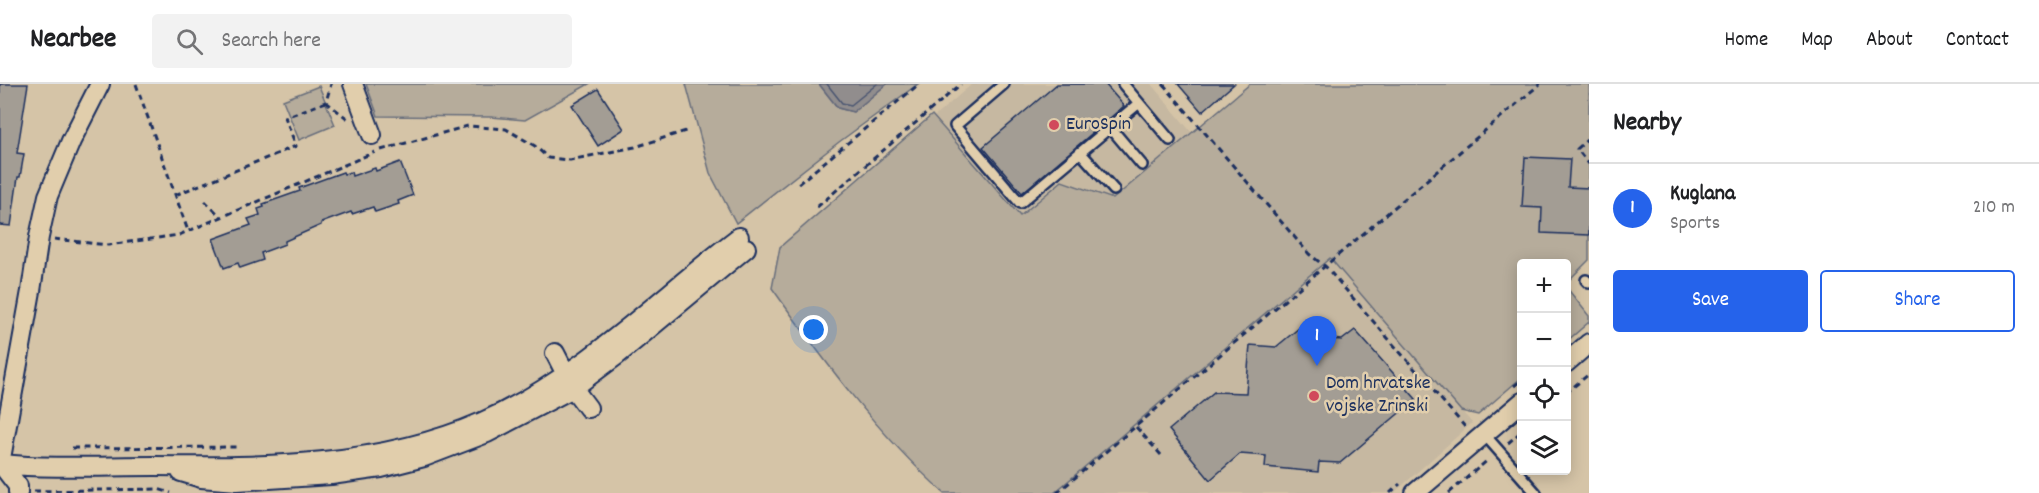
<!DOCTYPE html>
<html lang="en">
<head>
<meta charset="utf-8">
<style>
	body { margin:0; font-family:Dekko,sans-serif; background:#f2f2f2; color:#202124 }
	.controls { position:absolute; right:18px; bottom:18px; display:grid; overflow:hidden; border-radius:6px; box-shadow:0 3px 15px #0003 }
	.controls button { width:54px; height:54px; display:grid; place-items:center; padding:0; border:0; border-bottom:2px solid #e0e0e0; background:#fff; color:#202124; font:30px sans-serif }
	.you { position:absolute; left:814px; top:246px; width:21px; height:21px; margin:-15px; border:4px solid #fff; border-radius:50%; background:#1a73e8; box-shadow:0 0 0 9px #1a73e833 }
	.badge { display:grid; place-items:center; width:39px; height:39px; border-radius:50%; background:#2563eb; color:#fff; font-size:20px; font-weight:700 }
	.pin { position:absolute; translate:-50% -50px; filter:drop-shadow(0 2px 3px #0008) }
	.pin::after { content:''; position:absolute; top:32px; width:21px; height:18px; background:inherit; clip-path:polygon(0 0,100% 0,50% 100%) }
	.list { margin:0; padding:0; list-style:none }
	h2 { display:flex; justify-content:space-between; align-items:center; height:78px; margin:0; padding:0 24px; font-size:26px }
	h2 small { font-size:20px; font-weight:400; color:#757577 }
	.list li { display:grid; grid-template-columns:39px 1fr auto; gap:18px; align-items:center; box-sizing:border-box; height:90px; padding:0 24px; border-top:2px solid #e0e0e0 }
	.list b { display:block; font-size:22px; white-space:nowrap }
	.list p { margin:0; font-size:20px; white-space:nowrap; color:#757577 }
	.list em { font-size:20px; font-style:normal; color:#757577 }
	.actions { display:flex; gap:12px; padding:18px 24px }
	.actions a { flex:1; padding:14px 0; border:2px solid #2563eb; border-radius:6px; text-align:center; font-size:21px; color:#2563eb }
	.actions .main { background:#2563eb; color:#fff }
	.icon { flex:none; width:33px; height:33px; fill:none; stroke:currentColor; stroke-width:2; stroke-linecap:round; stroke-linejoin:round }
	.map { position:relative; flex:none; width:1589px; height:409px; overflow:hidden }
	header { display:flex; align-items:center; gap:36px; box-sizing:border-box; height:84px; padding:0 30px; background:#fff; border-bottom:2px solid #e0e0e0 }
	header strong { font-size:28px }
	nav { display:flex; gap:33px; margin-inline-start:auto; font-size:21px }
	.search { width:420px; height:54px; background:#f2f2f2; display:flex; align-items:center; gap:15px; box-sizing:border-box; padding:0 21px; border-radius:6px; color:#757577; font-size:22px }
	main { display:flex }
	aside { flex:1; background:#fff }
	.map>svg:first-child { display:block }
	.built { fill:#c6b8a1 }
	.green { fill:#b6ac9b; stroke:#686e7c; stroke-width:1.5 }
	.water { fill:#918d8d; stroke:#62677a; stroke-width:1.5 }
	.lines { fill:none; stroke-linecap:round; stroke-linejoin:round }
	.shore { stroke:#4a5571; stroke-width:1.5 }
	.building { fill:#a39d94; stroke:#1b2f5e; stroke-width:1.5 }
	.lane-casing { stroke:#1b2f5e; stroke-width:14 }
	.street-casing { stroke:#1b2f5e; stroke-width:22 }
	.path { stroke:#1b2f5e; stroke-width:3; stroke-dasharray:6 4.5; stroke-linecap:butt }
	.lane { stroke:#e1ceac; stroke-width:9 }
	.street { stroke:#e1ceac; stroke-width:18 }
	.poi-dot { fill:#d1495b; stroke:#e1ceac; stroke-width:2 }
	.labels { text-anchor:middle; dominant-baseline:central; stroke-width:5; stroke-linejoin:round; paint-order:stroke }
	.poi-label { font-size:20px; fill:#1b2f5e; stroke:#e1ceac; text-anchor:start }
</style>
</head>
<body>
<header>
<strong>Nearbee</strong>
<div class="search"><svg class="icon" aria-label="search" viewBox="0 0 24 24"><circle cx="10" cy="10" r="6"/><path d="M15 15l6 6"/></svg>Search here</div>
<nav><a>Home</a><a>Map</a><a>About</a><a>Contact</a></nav>
</header>
<main>
<div class="map">
<svg width="1589" height="409" viewBox="0 0 1589 409">
	<rect width="100%" height="100%" fill="#d5c4a7"/>
	<filter id="ink" filterUnits="userSpaceOnUse"><feTurbulence type="fractalNoise" baseFrequency=".0167" numOctaves="2"/><feDisplacementMap in="SourceGraphic" scale="12" xChannelSelector="R" yChannelSelector="G"/><feConvolveMatrix kernelMatrix="1 2 1 2 8 2 1 2 1" color-interpolation-filters="sRGB"/></filter>
	<g filter="url(#ink)">
		<path class="built" d="M972,0H1151L1192,49L1113,115L1062,97L1020,133L934,33Z
			M1330,174L1472,339L1394,409H1054Z"/>
		<path class="green" d="M366,0H589L525,36L491,33L378,32Z
			M686,0H819L838,24L853,28L887,0H918L839,58L736,139L710,89Z
			M1250,0H1589V176L1567,198L1566,180H1522L1521,294L1478,331L1461,327L1330,174L1054,409H944C877,349 824,277 772,204L780,163L932,31L1020,132L1062,97L1113,115Z
			M319,2L335,41L299,56L283,16Z
			M1567,204L1589,232V238L1567,257Z"/>
		<path class="water" d="M819,0H887L853,28L838,24Z"/>
		<g class="lines">
			<path class="shore" d="M827,0L842,19L851,21L877,0"/>
		</g>
		<path class="building" d="M0,0H28L17,69L24,70L20,93H18L11,142L0,141Z
			M1057,0H1105L1124,22L1022,109L983,63Z
			M1178,0H1234L1202,28Z
			M598,5L624,45L598,62L572,21Z
			M1525,73L1570,75L1568,103L1589,104V151L1541,149L1542,124L1522,123Z
			M400,78L413,111L398,117L399,120L375,128L373,123L352,130L351,128L321,139V141L285,157V160L261,169L263,176L240,184L238,179L224,184L213,155L251,141L248,135L260,131L258,125L264,123L263,120L300,107L299,104L343,88L344,90L351,88L352,92L375,84L376,87Z
			M1305,239L1317,254L1342,256L1355,246L1416,315L1340,379L1319,378L1318,388L1265,383L1266,372L1240,370L1210,396L1169,346L1214,308L1246,309L1250,261L1276,263Z"/>
		<g class="lines">
			<defs>
				<path id="lane" d="M1004,0L955,42L1020,119L1139,19L1123,0
					M1139,19L1170,56
					M1110,43L1142,81
					M1080,68L1114,106
					M1586,196L1589,199
					M1484,350L1536,409"/>
				<path id="street" d="M353,0L372,51
					M555,269L573,304L588,324
					M1566,279L1589,259
					M0,380L31,207L39,153L48,112L71,57L100,0
					M1,380C52,385 103,382 155,382C265,383 379,383 482,338C580,295 655,217 739,153
					M1,380L18,402V409
					M181,388L201,394L237,397L331,391L381,384L424,373L487,349L573,304L616,272L746,164
					M1415,409L1522,318"/>
			</defs>
			<use href="#lane" class="lane-casing"/>
			<use href="#street" class="street-casing"/>
			<path class="path" d="M136,0L188,147
				M1163,0L1309,170L1326,183L1466,344
				M326,18L348,35
				M1589,54L1577,65L1589,80
				M381,66L468,42L506,45L535,62L548,74L570,76L635,63L689,46
				M798,100L919,0
				M175,111L296,62L285,33L326,18L331,0
				M205,117L221,133
				M817,123L961,0
				M54,155L108,161L179,151L375,68
				M1514,302L1522,296
				M1566,309L1589,290
				M1136,343L1162,372
				M1508,359L1522,347
				M72,364L240,363
				M34,407L158,405L171,409
				M1057,409L1540,0
				M1390,409L1400,400
				M1449,409L1489,375"/>
			<use href="#lane" class="lane"/>
			<use href="#street" class="street"/>
		</g>
	</g>
	<g class="poi-dot">
		<circle cx="1054" cy="41" r="6"/>
		<circle cx="1314" cy="312" r="6"/>
	</g>
	<g class="labels">
		<g class="poi-label">
			<text x="1066" y="41">EuroSpin</text>
			<text x="1326" y="300">Dom hrvatske<tspan x="1326" dy="23">vojske Zrinski</tspan></text>
		</g>
	</g>
</svg>
<div class="controls">
<button>+</button>
<button>−</button>
<button><svg class="icon" aria-label="locate" viewBox="0 0 24 24"><circle cx="12" cy="12" r="6"/><path d="M12 2v4M12 18v4M2 12h4M18 12h4"/></svg></button>
<button><svg class="icon" aria-label="layers" viewBox="0 0 24 24"><path d="M12 4l9 5-9 5-9-5zM3 14l9 5 9-5"/></svg></button>
</div>
<div class="you"></div>
<div class="pin badge" style="left:1317px;top:282px">1</div>
</div>
<aside>
<h2>Nearby<small></small></h2>
<ul class="list">
<li><span class="badge">1</span><div><b>Kuglana</b><p>Sports</p></div><em>210 m</em></li>
</ul>
<div class="actions"><a class="main">Save</a><a>Share</a></div>
</aside>
</main>
</body>
</html>
